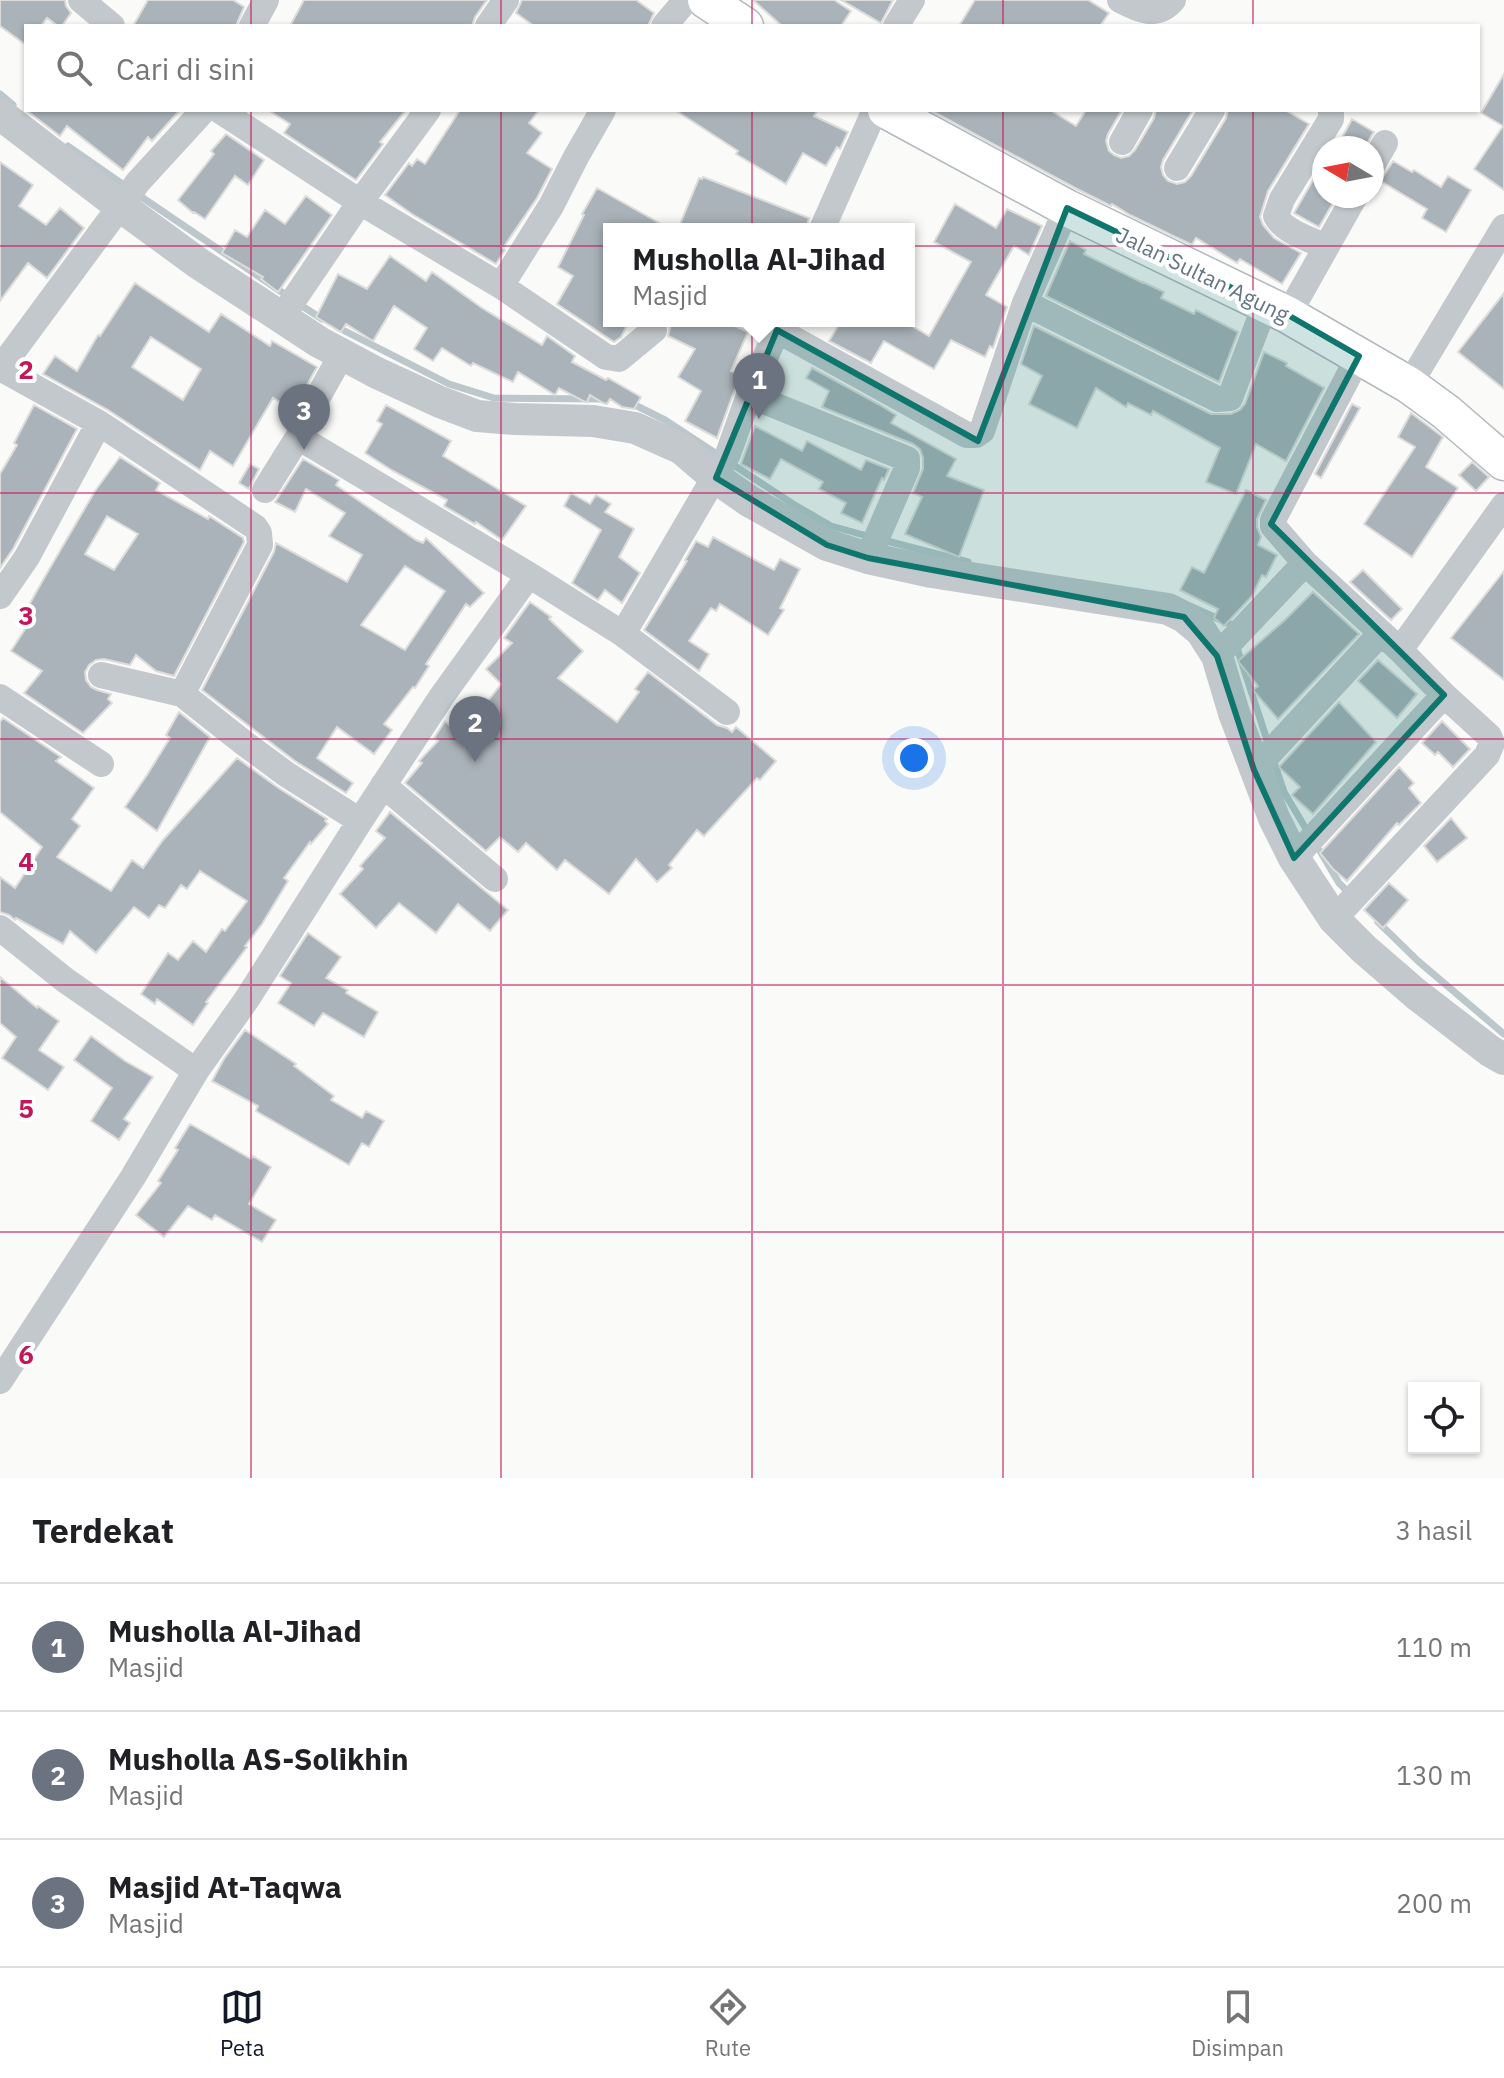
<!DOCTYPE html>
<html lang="id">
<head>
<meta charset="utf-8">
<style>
	body { margin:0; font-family:"IBM Plex Sans",sans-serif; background:#f2f2f2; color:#202124 }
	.controls { position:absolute; right:24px; bottom:24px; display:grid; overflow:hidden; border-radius:0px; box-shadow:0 2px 6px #0004 }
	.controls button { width:72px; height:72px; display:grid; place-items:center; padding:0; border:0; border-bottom:2px solid #e0e0e0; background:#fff; color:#202124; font:40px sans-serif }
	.compass { position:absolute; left:1312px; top:136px; width:72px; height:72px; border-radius:50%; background:#fff; box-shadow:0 2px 6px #0004; rotate:280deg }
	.you { position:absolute; left:914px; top:758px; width:28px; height:28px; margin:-20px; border:6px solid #fff; border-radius:50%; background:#1a73e8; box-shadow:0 0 0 12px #1a73e833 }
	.badge { display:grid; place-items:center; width:52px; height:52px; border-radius:50%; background:#111827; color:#fff; font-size:26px; font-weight:700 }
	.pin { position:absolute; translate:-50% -66px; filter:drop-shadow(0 2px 4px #0008) }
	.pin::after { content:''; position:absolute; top:42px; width:28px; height:24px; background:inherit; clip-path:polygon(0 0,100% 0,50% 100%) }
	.popup { position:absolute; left:603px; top:223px; width:312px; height:104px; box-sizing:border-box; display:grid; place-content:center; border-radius:0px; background:#fff; filter:drop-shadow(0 2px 6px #0005); font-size:26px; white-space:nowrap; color:#757577 }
	.popup b { font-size:30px; color:#202124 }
	.popup::after { content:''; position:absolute; left:50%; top:100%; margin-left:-16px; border:16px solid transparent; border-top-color:#fff }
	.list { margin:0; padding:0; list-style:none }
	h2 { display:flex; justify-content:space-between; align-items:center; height:104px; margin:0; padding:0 32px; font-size:34px }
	h2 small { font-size:26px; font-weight:400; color:#757577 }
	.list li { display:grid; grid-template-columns:52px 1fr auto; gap:24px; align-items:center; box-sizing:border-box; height:128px; padding:0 32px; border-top:2px solid #e0e0e0 }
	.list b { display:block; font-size:30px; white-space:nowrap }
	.list p { margin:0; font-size:26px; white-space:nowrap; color:#757577 }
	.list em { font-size:26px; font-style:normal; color:#757577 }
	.icon { flex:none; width:44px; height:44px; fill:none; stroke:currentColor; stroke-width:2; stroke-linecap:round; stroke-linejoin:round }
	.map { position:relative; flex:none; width:1504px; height:1478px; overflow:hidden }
	.search { position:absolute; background:#fff; box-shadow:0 2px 6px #0004; left:24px; right:24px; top:24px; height:88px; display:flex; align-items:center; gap:20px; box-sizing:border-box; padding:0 28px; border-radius:0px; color:#757577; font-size:30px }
	.sheet { height:488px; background:#fff }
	nav { display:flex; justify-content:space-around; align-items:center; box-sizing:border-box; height:112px; border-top:2px solid #e0e0e0; background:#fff; font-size:22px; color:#757577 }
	nav a { display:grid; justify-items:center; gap:4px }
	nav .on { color:#111827 }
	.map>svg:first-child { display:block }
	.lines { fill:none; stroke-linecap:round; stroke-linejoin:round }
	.stream { stroke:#bbc7cb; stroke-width:7 }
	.building { fill:#aab3b9; stroke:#dcdcda; stroke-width:2; fill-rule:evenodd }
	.secondary-casing { stroke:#b3babf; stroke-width:39 }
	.minor { stroke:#c3c8cc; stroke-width:26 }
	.tertiary { stroke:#c3c8cc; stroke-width:32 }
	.secondary { stroke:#fff; stroke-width:36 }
	.marked { fill:#0f766e; fill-opacity:0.2; stroke:#0f766e; stroke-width:6; stroke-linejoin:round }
	.grid { fill:none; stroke:#c2185b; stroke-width:2; stroke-opacity:0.55 }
	.labels { text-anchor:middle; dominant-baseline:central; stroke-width:8; stroke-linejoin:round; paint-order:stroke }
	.street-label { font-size:22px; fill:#657683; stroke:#fff }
	.grid-label { font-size:26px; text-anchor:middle; font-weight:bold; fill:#c2185b; stroke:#fff; stroke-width:8; stroke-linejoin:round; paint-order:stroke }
</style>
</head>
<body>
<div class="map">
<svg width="1504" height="1478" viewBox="0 0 1504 1478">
	<rect width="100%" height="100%" fill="#fafaf8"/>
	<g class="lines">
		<path class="stream" d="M0,94L13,105
			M68,146L127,187
			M137,194L289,297
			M299,304L322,319
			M337,327L449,384L494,398L605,399
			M629,402L665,420L793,504L831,526L871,537
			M883,540L968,562
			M1192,607L1230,624L1233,633
			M1236,645L1268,743
			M1273,759L1284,792L1309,834
			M1320,851L1339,883L1349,893
			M1378,922L1418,961L1504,1034"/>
	</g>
	<path class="building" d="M0,0H65L66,6L71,13L62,26H58L47,18L41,26H26V45L0,26Z
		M148,0H233L244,7L236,26H133Z
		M304,0H487L475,17L472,26H290Z
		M522,0H636L654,13L648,26H534L516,13Z
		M753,0H834L851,11L841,26H782Z
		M841,0H893L881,23Z
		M975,0H1088L1109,13L1100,26H959Z
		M1504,74V190L1474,169L1503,126L1481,113Z
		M26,110H180L152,141L148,137L123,170L67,126L60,136Z
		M268,110H406L380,142L383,144L356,180L284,133L290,124Z
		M460,110H539L529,123L542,133L527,153L552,169L537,198L503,248L505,250L496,264L412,214L385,195L409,163L412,166L417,159L425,164Z
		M675,110H818L814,116L848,132L840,149L837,147L826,166L803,153L786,184L736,154L738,151Z
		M930,110H1050L1076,126L1086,110H1122L1108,134L1106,141L1109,151L1114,155L1121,158L1129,156L1135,150L1154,118L1156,110H1193L1163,160L1161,167L1163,175L1168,181L1177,184L1185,182L1191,176L1226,118L1228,110H1285L1309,124L1268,191L1260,217L1263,225L1274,238L1301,253L1282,284L1240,259L1237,263L1196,238L1192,245L1130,215L1112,204L1111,206L1077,189Z
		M1352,119L1374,132L1364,148H1332L1336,141L1339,143Z
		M226,134L264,160L248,185L235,176L205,219L194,212L193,213L178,200L214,154L211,151Z
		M1324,161V196H1337L1319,227L1294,213Z
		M1393,161L1412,172L1414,170L1441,187L1448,176L1471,190L1446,232L1422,218L1427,209L1379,180L1385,174Z
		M0,162L33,185L19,206L46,225L60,208L84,228L47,278L28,263L0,301Z
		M703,177L809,218L806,229H678L699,178L702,179Z
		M597,188L670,229H609V321H629L621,337L614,342L557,304L573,276L558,267L584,215L582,214Z
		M306,196L332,215L278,292L261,279L263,277L222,253L235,230L247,237L265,210L285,224Z
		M955,204L996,228L1007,209L1042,226L1029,255L1014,246L986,295L1007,307L993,348L990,346L985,357L951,340L934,369L884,341L871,363L829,341L841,321H904L929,336L971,262L934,242Z
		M1070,241L1086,250L1084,254L1143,283V282L1164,292L1161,298L1194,314L1196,310L1238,332L1219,382L1046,296Z
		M390,256L426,281L432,272L482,308L542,345L547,336L575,356L572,362L606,380L608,378L641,397L634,409L622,407L610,399L607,404L603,403L590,395L587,402H585L559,388L555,395L518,372L513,382L473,363L471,366L442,348L433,361L414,349L427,328L394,306L373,341L346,324L341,332L316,317L338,274L367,289Z
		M135,283L209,332L221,314L270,346L272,341L317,367L293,410L273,398L233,466L210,451L200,470L108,410L43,374L55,356L77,371L98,335L100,336ZM151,337L201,369L183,400L132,367Z
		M1504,293V389L1458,352Z
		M667,321H724L748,332L731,371L740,375L717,438L685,421L701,391L678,377L695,349L668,336L670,328Z
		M1034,326L1211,414H1231L1240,410L1245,404L1264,352L1287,363L1286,366L1324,388L1286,461L1256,444L1236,494L1206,482L1220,448L1153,411L1151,415L1128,403L1126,407L1096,388L1077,428L1029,404L1042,376L1021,364Z
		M812,368L880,405L896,415L891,423L956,459L947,476L984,490L959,557L905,534L922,497L913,493L923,469V458L920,449L913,444L822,407L829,391L806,378Z
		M1352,404L1360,408L1321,478L1315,474Z
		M34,405L77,429L13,549L0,568V474L17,445L14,443Z
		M386,405L451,441L443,456L526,506L502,540L476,522L475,524L444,506L447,500L393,471L365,453L382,424L377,421Z
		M1411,413L1443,437L1426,467L1458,488L1412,557L1364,524L1415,447L1398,437Z
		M755,426L802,451L807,441L861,470L866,460L889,469L884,480L882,478L862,523L841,513L846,503L819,489L823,482L781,459L770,479L741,464Z
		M120,457L160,483L156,490L208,519L209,516L243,538L244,542L174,676L156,671L136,655L130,665L104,659L96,660L89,665L85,672L86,680L91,687L97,690L111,694L108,699L112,703L83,733L24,693L42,671L11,651L31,620L23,616L43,580L95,491ZM107,516L138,534L114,570L85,554Z
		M303,459L339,480L336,485L416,540L423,543L426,538L484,593L470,607L466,604L426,664L429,666L415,688L413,687L384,724L392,730L374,754L337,727L317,758L353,783L346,793L295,761L202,690L274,552L276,543L347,582L362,555L329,536L345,513L306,489L295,512L275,502ZM405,566L445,591L405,650L361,625Z
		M1472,462L1489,477L1476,491L1459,475Z
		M250,464L259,469L249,489L239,483Z
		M1246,490L1266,500L1257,519V527L1261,537L1258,545L1277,555L1266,577L1262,575L1252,596L1224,626L1214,618L1218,609L1180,590L1192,567L1204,573Z
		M571,493L590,504L596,495L611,504L605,512L634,529L619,557L640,573L622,603L605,590L598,600L572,583L601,530L564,506Z
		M713,537L774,570L780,559L800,569L780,608L784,610L768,635L720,604L716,611L711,608L689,641L709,654L699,671L644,630L687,561L685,560L696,541L708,547Z
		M1363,570L1402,609L1391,620L1350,582Z
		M1504,571V680L1451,638Z
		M1313,592L1359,634L1278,719L1253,690L1258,686L1238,661L1285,620Z
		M530,602L551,617L549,619L583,651L558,678L617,722L639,692L635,689L648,672L717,725L727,728L732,732L736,727L776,761L760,780L757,778L704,836L697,830L669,865L672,868L657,882L636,859L609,894L565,860L557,870L526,843L518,852L500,837L486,851L405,783L422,763L419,761L438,741L434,738L445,721L461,736L501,684L486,669L512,643L504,638Z
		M1378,660L1417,694L1397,718L1358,681Z
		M1339,702L1376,742L1313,814L1292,795L1300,787L1279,767Z
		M179,712L210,737L157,831L125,807L147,775L170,738L166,735Z
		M3,718L61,757L56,761L94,788L72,819L80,826L57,857L111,891L132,860L143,868L163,840L237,758L277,787L327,819L325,821L328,824L311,844L310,842L284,878L288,881L262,924L245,946L247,947L206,1002L208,1003L193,1025L157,999L155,1004L141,994L168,953L178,960L193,941L206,952L222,929L225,931L247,901L200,871L187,889L181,885L165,908L159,905L149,918L134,907L96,953L70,931L63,944L16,918L15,920L9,915L0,912V877L15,888L42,847L0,812V722Z
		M1442,721L1470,749L1453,767L1438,752L1435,755L1422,743Z
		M1399,767L1414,783L1409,788L1421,803L1399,825L1397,823L1347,881L1333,869L1320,853Z
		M390,812L508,910L490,931L458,904L436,933L399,903L376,928L340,894L363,869L360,866L385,838L376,831Z
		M1451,818L1467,838L1437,862L1424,846Z
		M1389,883L1408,900L1383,928L1364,910Z
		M308,933L341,957L326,978L348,990L346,993L378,1012L364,1037L323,1013L314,1026L278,1003L291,983L280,976Z
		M0,977L37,1008L38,1006L59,1021L39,1050L64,1067L48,1090L2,1058L16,1037L0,1023Z
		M245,1030L296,1064L294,1066L334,1096L331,1100L362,1118L366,1111L384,1121L369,1147L362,1143L349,1165L256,1111L258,1106L212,1081L224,1059Z
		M91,1036L125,1061L153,1077L124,1119L130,1123L119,1140L91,1121L112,1088L74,1060Z
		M190,1124L251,1159L253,1156L271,1167L249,1204L276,1220L262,1242L215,1215L212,1220L188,1206L164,1237L136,1215L161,1183L158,1181L178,1150L175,1148Z"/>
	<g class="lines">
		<defs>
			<path id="secondary" d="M706,0L745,26
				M886,110L1067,208L1288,315L1409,385L1446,412L1504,462"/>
		</defs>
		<use href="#secondary" class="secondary-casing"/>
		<path class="minor" d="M81,0L112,26
			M1120,0C1139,10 1157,19 1173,0
			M252,26L266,0
			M488,26L506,0
			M664,26L686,0
			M896,26L912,0
			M219,110L360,202L501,286L606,357L619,359L654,330
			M1122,142L1140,110
			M1372,166L1385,143
			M1177,168L1212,110
			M822,229L875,110
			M1326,247C1310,239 1284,232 1276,216L1282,199L1331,119V110
			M501,286L551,206L576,157L603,110
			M1025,303L1217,399L1230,398L1265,305
			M1288,315L1355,196
			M282,317L360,202L428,110
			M777,330L967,435H976L982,431L1025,303L1067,208
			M342,354L305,420L298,437L529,575L623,634L728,454L749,395L781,321
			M0,368L99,423L255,527L259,533L260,545L182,694
			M0,369L138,182L204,110
			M1409,385L1504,227
			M749,395L907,459V468L868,558
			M265,490L298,437
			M0,596L27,557L99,423
			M623,634L727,712
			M1400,650L1504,505
			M1217,656L1305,563
			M101,675L182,694L244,743L286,774L360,821
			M0,697L101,764
			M1254,770L1381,633
			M383,785L495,879
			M1294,858L1444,695
			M1334,919L1487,755L1492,743L1489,736L1444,695L1400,650L1305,563L1273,526V520L1359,356
			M0,928L65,980L196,1071
			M0,1381L133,1177L196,1071L247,999L360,821L442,696L529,575"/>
		<path class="tertiary" d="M0,114L120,206L198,263L238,289L319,342L377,373L440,402L477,416L515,419L593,421L635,428L682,449L716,478L749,501L827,545L868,558L932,572L1168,609L1184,617L1201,631L1217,656L1234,713L1274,818L1294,858L1334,919L1364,949L1416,994L1490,1051L1504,1059"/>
		<use href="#secondary" class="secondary"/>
	</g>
	<path class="marked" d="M1067,208L1288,315L1359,356L1271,524L1444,695L1294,858L1254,770L1217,656L1184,617L868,558L827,545L716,478L777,330L978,441Z"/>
	<path class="grid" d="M251,0V26M501,0V26M752,0V26M1003,0V26M1253,0V26M251,110V1478M501,110V1478M752,110V1478M1003,110V1478M1253,110V1478M0,246H1504M0,493H1504M0,739H1504M0,985H1504M0,1232H1504"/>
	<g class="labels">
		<g class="street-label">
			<text transform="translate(1203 274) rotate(26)">Jalan Sultan Agung</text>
		</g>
	</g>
	<g class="grid-label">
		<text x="26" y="379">2</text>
		<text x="26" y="625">3</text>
		<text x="26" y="871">4</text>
		<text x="26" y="1118">5</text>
		<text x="26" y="1364">6</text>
	</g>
</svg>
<div class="controls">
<button><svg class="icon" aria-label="locate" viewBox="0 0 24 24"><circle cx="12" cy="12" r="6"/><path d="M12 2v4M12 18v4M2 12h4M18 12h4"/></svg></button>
</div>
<svg class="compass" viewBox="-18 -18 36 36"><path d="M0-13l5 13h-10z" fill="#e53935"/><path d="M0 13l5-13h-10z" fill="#757577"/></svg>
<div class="you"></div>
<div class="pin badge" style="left:759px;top:419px;background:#6b7280">1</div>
<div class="popup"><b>Musholla Al-Jihad</b>Masjid</div>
<div class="pin badge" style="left:475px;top:762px;background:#6b7280">2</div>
<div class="pin badge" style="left:304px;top:450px;background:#6b7280">3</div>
<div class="search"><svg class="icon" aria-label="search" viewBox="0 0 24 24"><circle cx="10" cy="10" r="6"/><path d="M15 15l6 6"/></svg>Cari di sini</div>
</div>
<section class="sheet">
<h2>Terdekat<small>3 hasil</small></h2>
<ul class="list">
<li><span class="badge" style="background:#6b7280">1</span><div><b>Musholla Al-Jihad</b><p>Masjid</p></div><em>110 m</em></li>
<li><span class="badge" style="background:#6b7280">2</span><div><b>Musholla AS-Solikhin</b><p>Masjid</p></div><em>130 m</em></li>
<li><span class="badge" style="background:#6b7280">3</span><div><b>Masjid At-Taqwa</b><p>Masjid</p></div><em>200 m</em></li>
</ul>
</section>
<nav>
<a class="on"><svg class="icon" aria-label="map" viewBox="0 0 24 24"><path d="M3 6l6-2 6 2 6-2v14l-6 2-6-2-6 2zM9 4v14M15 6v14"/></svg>Peta</a>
<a><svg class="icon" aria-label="directions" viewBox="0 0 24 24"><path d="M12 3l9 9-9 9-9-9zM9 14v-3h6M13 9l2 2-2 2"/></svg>Rute</a>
<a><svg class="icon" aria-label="saved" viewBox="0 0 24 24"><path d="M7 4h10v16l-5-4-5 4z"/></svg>Disimpan</a>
</nav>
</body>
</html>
